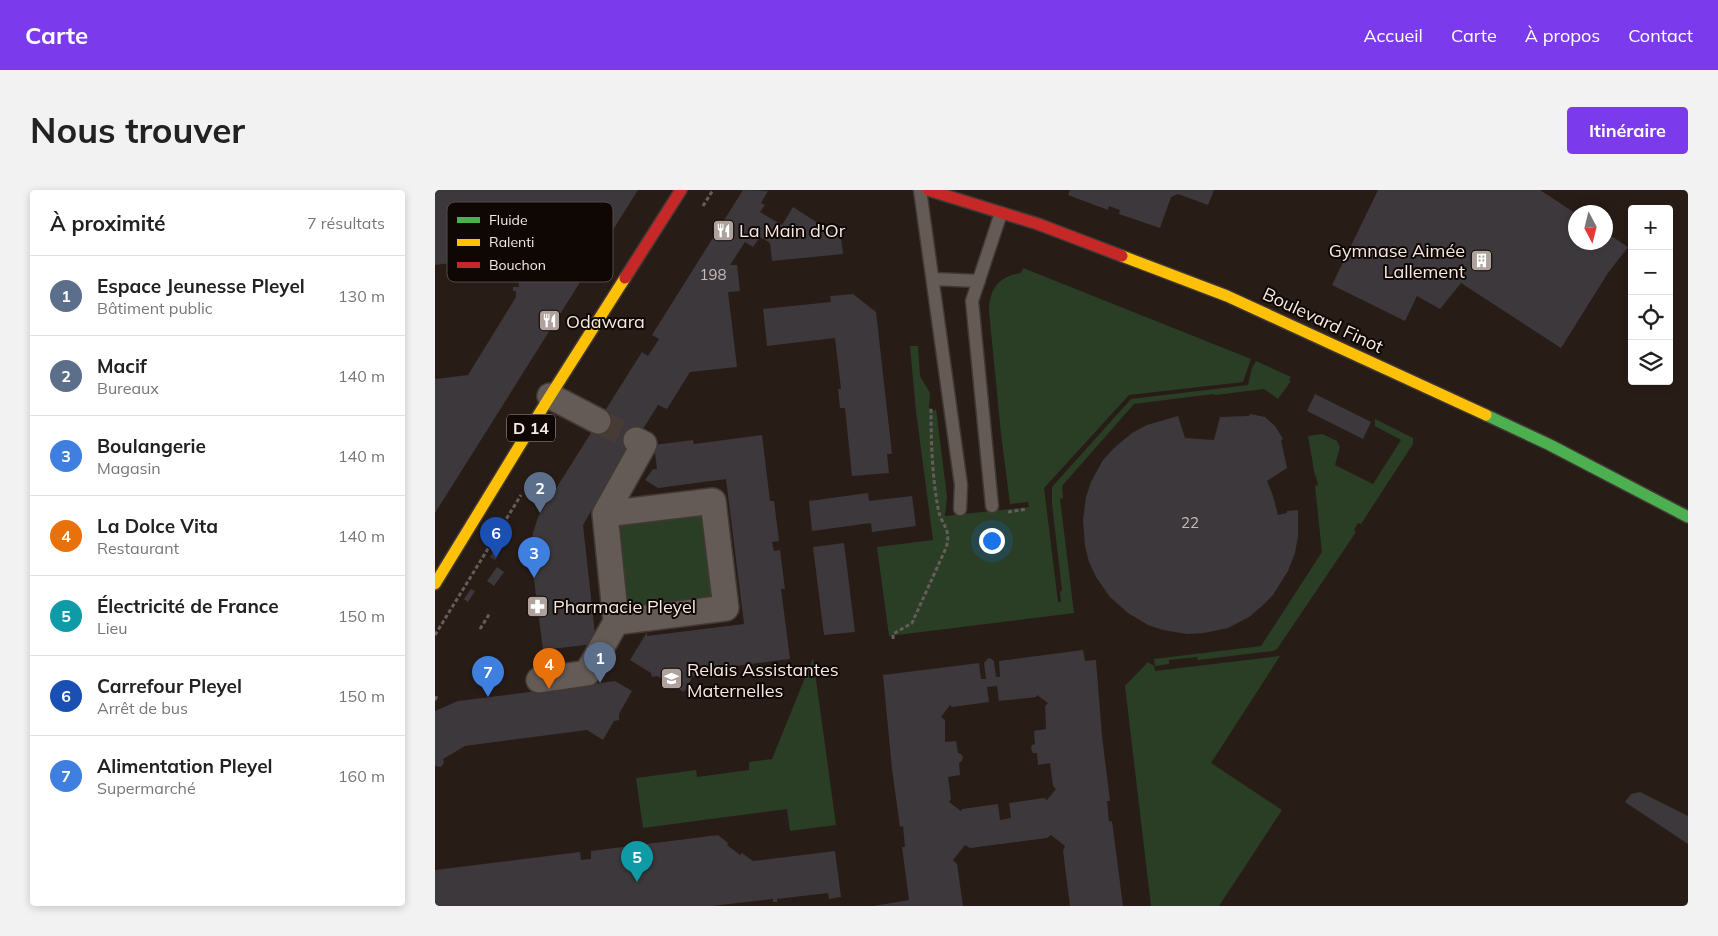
<!DOCTYPE html>
<html lang="fr">
<head>
<meta charset="utf-8">
<style>
	body { margin:0; font-family:Mulish,sans-serif; background:#f2f2f2; color:#222 }
	.controls { position:absolute; right:15px; top:15px; display:grid; overflow:hidden; border-radius:5px; box-shadow:0 2px 8px #0003 }
	.controls button { width:45px; height:45px; display:grid; place-items:center; padding:0; border:0; border-bottom:1px solid #e0e0e0; background:#fff; color:#222; font:25px sans-serif }
	.compass { position:absolute; left:1133px; top:15px; width:45px; height:45px; border-radius:50%; background:#fff; box-shadow:0 2px 8px #0003; rotate:173deg }
	.you { position:absolute; left:556px; top:350px; width:18px; height:18px; margin:-12px; border:4px solid #fff; border-radius:50%; background:#1a73e8; box-shadow:0 0 0 8px #1a73e833 }
	.badge { display:grid; place-items:center; width:32px; height:32px; border-radius:50%; background:#7c3aed; color:#fff; font-size:16px; font-weight:700 }
	.pin { position:absolute; translate:-50% -41px; filter:drop-shadow(0 1px 2px #0008) }
	.pin::after { content:''; position:absolute; top:26px; width:18px; height:15px; background:inherit; clip-path:polygon(0 0,100% 0,50% 100%) }
	.list { margin:0; padding:0; list-style:none }
	h2 { display:flex; justify-content:space-between; align-items:center; height:65px; margin:0; padding:0 20px; font-size:21px }
	h2 small { font-size:16px; font-weight:400; color:#767676 }
	.list li { display:grid; grid-template-columns:32px 1fr auto; gap:15px; align-items:center; box-sizing:border-box; height:80px; padding:0 20px; border-top:1px solid #e0e0e0 }
	.list b { display:block; font-size:19px; white-space:nowrap }
	.list p { margin:0; font-size:16px; white-space:nowrap; color:#767676 }
	.list em { font-size:16px; font-style:normal; color:#767676 }
	.icon { flex:none; width:28px; height:28px; fill:none; stroke:currentColor; stroke-width:2; stroke-linecap:round; stroke-linejoin:round }
	.map { position:relative; flex:none; width:1253px; height:716px; overflow:hidden; border-radius:5px }
	header { display:flex; align-items:center; gap:30px; box-sizing:border-box; height:70px; padding:0 25px; background:#7c3aed; color:#fff }
	header strong { font-size:24px }
	nav { display:flex; gap:28px; margin-inline-start:auto; font-size:18px }
	.intro { display:flex; align-items:center; justify-content:space-between; box-sizing:border-box; height:120px; padding:0 30px }
	h1 { margin:0; font-size:35px }
	.button { padding:12px 22px; border-radius:5px; background:#7c3aed; color:#fff; font-size:18px; font-weight:700 }
	main { display:flex; gap:30px; padding:0 30px }
	aside { flex:1; background:#fff; border-radius:5px; box-shadow:0 2px 8px #0003 }
	.map>svg:first-child { display:block }
	.green { fill:#2a3e26 }
	.building { fill:#3d383c; fill-rule:evenodd }
	.lines { fill:none; stroke-linecap:round; stroke-linejoin:round }
	.street-tunnel { stroke:#473b36; stroke-width:25; stroke-dasharray:25 12; stroke-linecap:butt }
	.lane-casing { stroke:#423935; stroke-width:15 }
	.street-casing { stroke:#423935; stroke-width:28 }
	.fast-casing { stroke:#423935; stroke-width:14 }
	.slow-casing { stroke:#423935; stroke-width:14 }
	.jam-casing { stroke:#423935; stroke-width:14 }
	.path { stroke:#665d5a; stroke-width:3; stroke-dasharray:4 2.5; stroke-linecap:butt }
	.lane { stroke:#645b57; stroke-width:12 }
	.street { stroke:#645b57; stroke-width:25 }
	.fast { stroke:#4caf50; stroke-width:11 }
	.slow { stroke:#ffc107; stroke-width:11 }
	.jam { stroke:#c62828; stroke-width:11 }
	.labels { text-anchor:middle; dominant-baseline:central; stroke-width:4; stroke-linejoin:round; paint-order:stroke }
	.number-label { font-size:15px; fill:#c8bcb9 }
	.shield { fill:#0f0704; stroke:#b1a4a0; stroke-width:1 }
	.shield-label { font-size:16px; font-weight:bold; fill:#f7e8e3 }
	.poi-label { font-size:18px; fill:#f7e8e3; stroke:#0f0704; text-anchor:start }
	.street-label { font-size:18px; fill:#f7e8e3; stroke:#0f0704 }
	.key { fill:#0f0704; stroke:#554a47; stroke-width:1 }
	.key-label { font-size:14px; fill:#f7e8e3 }
</style>
</head>
<body>
<header>
<strong>Carte</strong>
<nav><a>Accueil</a><a>Carte</a><a>À propos</a><a>Contact</a></nav>
</header>
<div class="intro"><h1>Nous trouver</h1><a class="button">Itinéraire</a></div>
<main>
<aside>
<h2>À proximité<small>7 résultats</small></h2>
<ul class="list">
<li><span class="badge" style="background:#5c6f8a">1</span><div><b>Espace Jeunesse Pleyel</b><p>Bâtiment public</p></div><em>130 m</em></li>
<li><span class="badge" style="background:#5c6f8a">2</span><div><b>Macif</b><p>Bureaux</p></div><em>140 m</em></li>
<li><span class="badge" style="background:#3f7fe0">3</span><div><b>Boulangerie</b><p>Magasin</p></div><em>140 m</em></li>
<li><span class="badge" style="background:#e8710a">4</span><div><b>La Dolce Vita</b><p>Restaurant</p></div><em>140 m</em></li>
<li><span class="badge" style="background:#0f9aa8">5</span><div><b>Électricité de France</b><p>Lieu</p></div><em>150 m</em></li>
<li><span class="badge" style="background:#1a4fb4">6</span><div><b>Carrefour Pleyel</b><p>Arrêt de bus</p></div><em>150 m</em></li>
<li><span class="badge" style="background:#3f7fe0">7</span><div><b>Alimentation Pleyel</b><p>Supermarché</p></div><em>160 m</em></li>
</ul>
</aside>
<div class="map">
<svg width="1253" height="716" viewBox="0 0 1253 716">
	<rect width="100%" height="100%" fill="#281c17"/>
	<path class="green" d="M588,78L816,169L808,192L694,205L609,298L623,412H626L625,402L627,400L617,314V297L696,209L813,195L817,178L821,171L856,187L854,190L856,191L843,209L829,199L780,205L778,204L699,214L627,296L628,308L625,309L639,423L454,446L442,357L498,350L481,221L475,156H483L485,186L495,203L494,218L498,221L501,219L512,307L510,326L594,317L593,312L575,314L566,244L554,121C555,98 563,87 586,83Z
		M940,229L978,248V254L926,334L923,333L919,340L921,342L842,459L838,461L763,470L762,467L734,470V474L720,476L719,469L826,456L887,362L880,296L883,295L881,286H880L873,246L887,244L902,251L905,257L900,275L938,294L966,250L940,236Z
		M278,311L291,418L181,432L170,324Z
		M845,466L776,573L847,620L784,716H716L690,496L713,472L719,476L720,481Z
		M378,468L401,635L355,641L352,619L208,638L201,588L261,580L262,587L314,580V572L337,569Z"/>
	<path class="building" d="M0,0H203L0,323V189L33,185L81,107V101H78V97H84L80,65L0,75Z
		M308,0L333,1L326,13L330,15L325,22L347,35L358,17L406,48L408,64L337,71L335,53L325,47L318,57L310,52L295,75H302L305,101L293,102L302,177L255,182L232,219L223,215L177,288L179,304H166L148,335L160,444L158,445L159,454L108,460L95,358L98,343L103,327L207,162L213,166L224,149L217,145Z
		M635,0H779L773,15L743,4L736,7L725,38L684,24L685,20L674,16L673,20L633,5Z
		M943,0H1105L1140,23V52H1170V42L1193,57L1173,83L1126,158L1026,93L1005,119L982,106L970,131L897,95Z
		M418,104L441,122L457,264H452L454,283L417,286L410,218H405L403,199H406L400,148L332,156L328,119L396,112L395,106Z
		M880,204L936,232L928,249L872,221Z
		M815,224L830,227L840,236L848,249L846,250L852,278L832,291L838,306L843,325L852,323V321L863,320V346L860,363L853,381L838,405L827,416L814,427L793,438L769,443L752,444L728,440L713,435L693,423L675,407L661,387L654,372L650,356L648,330L651,307L656,292L668,270L679,258L697,243L712,235L743,226L750,248L779,250L785,227L814,226Z
		M327,245L335,311H339L344,351L337,352L339,361L345,360L350,399H346L355,469L285,478L286,483L258,486L249,502L222,486L217,487L216,483L195,470L212,442V446L309,434L291,289L223,298L210,290L218,279H222L219,255L258,250L259,254Z
		M433,303L434,311L477,306L481,336L437,342L436,333L377,341L374,311Z
		M409,353L420,442L389,445L378,357Z
		M62,356L66,359L60,370L55,367Z
		M62,377L69,382L59,396L52,391Z
		M36,399L40,401L33,412L29,409Z
		M648,460L650,471L661,470L667,546L675,611H672L674,632L677,631L688,716H635L628,661L630,656L616,645L612,648L535,658L530,655L518,670L522,674L528,716H439L474,710L467,657H470L468,636L465,637L457,579L448,485L544,473L546,489H551L549,473L552,469L555,468L559,471L561,487H565L564,471ZM562,496L564,511L601,507L602,505L613,513L610,516L611,539L599,541L600,554L597,555L596,559L598,563H602L603,575L615,573L618,596L621,599L612,610L609,608L574,613L576,628L565,630L563,614L527,619L526,621L514,612L516,609L513,587L525,585L524,573L527,571L528,567L526,564L523,563L521,551L510,552V530L506,527L515,515L517,517L554,512L552,497Z
		M180,491L197,501L184,524V530L179,531L168,550L152,540L30,556L8,569L9,573L6,577L0,576V521L23,511Z
		M1205,602L1253,626V654L1190,612L1196,604Z
		M283,645L293,653L292,655L305,665L307,663L318,671L400,661L406,707L394,709L393,703L342,709V712H338V709L277,716H0V680L145,662L146,670L156,669V661Z"/>
	<g class="lines">
		<path class="street-tunnel" d="M163,231L201,250"/>
		<defs>
			<path id="lane" d="M485,0L526,295L525,319
				M498,89L544,91
				M557,316L537,111L566,23"/>
			<path id="street" d="M115,206L163,231
				M170,324L278,311L291,418L181,432
				M104,490L152,483L181,432L170,324L209,254L201,250"/>
			<path id="fast" d="M1051,225L1115,255L1253,327"/>
			<path id="slow" d="M687,66L792,106L1051,225
				M0,394L115,206L190,88"/>
			<path id="jam" d="M493,0L603,34L687,66
				M190,88L246,0"/>
		</defs>
		<use href="#lane" class="lane-casing"/>
		<use href="#street" class="street-casing"/>
		<use href="#fast" class="fast-casing"/>
		<use href="#slow" class="slow-casing"/>
		<use href="#jam" class="jam-casing"/>
		<path class="path" d="M268,16L278,0
			M573,322L592,319
			M45,439L55,423
			M0,445L86,305
			M458,449V444L477,433L511,358C517,338 506,336 503,318C497,285 496,252 496,218
			M0,510L2,506"/>
		<use href="#lane" class="lane"/>
		<use href="#street" class="street"/>
		<use href="#fast" class="fast"/>
		<use href="#slow" class="slow"/>
		<use href="#jam" class="jam"/>
	</g>
	<defs>
		<symbol id="restaurant-square" viewBox="-11 -11 22 22"><rect x="-9" y="-9" width="18" height="18" rx="4" fill="#afa19c" stroke="#0f0704"/><path d="M-5-6h1v4h1v-4h1v4h1v-4h1v5L-1.5 .5V6h-2V.5L-5-1ZM5-6V6H3V1.5H1.5Q1.5-4 5-6Z" fill="#fff"/></symbol>
		<symbol id="building-square" viewBox="-11 -11 22 22"><rect x="-9" y="-9" width="18" height="18" rx="4" fill="#afa19c" stroke="#0f0704"/><path d="M-4-6H4V6H1V3H-1V6H-4ZM-2.5-4.3h1.7v1.8h-1.7ZM.8-4.3h1.7v1.8H.8ZM-2.5-1h1.7V.8h-1.7ZM.8-1h1.7V.8H.8Z" fill="#fff"/></symbol>
		<symbol id="pharmacy-square" viewBox="-11 -11 22 22"><rect x="-9" y="-9" width="18" height="18" rx="4" fill="#afa19c" stroke="#0f0704"/><path d="M-2-6h4v4h4v4h-4v4h-4v-4h-4v-4h4Z" fill="#fff"/></symbol>
		<symbol id="school-square" viewBox="-11 -11 22 22"><rect x="-9" y="-9" width="18" height="18" rx="4" fill="#afa19c" stroke="#0f0704"/><path d="M0-5L7-2L0 1L-7-2ZM-4 1L0 2.5L4 1V4Q0 6-4 4Z" fill="#fff"/></symbol>
	</defs>
	<g fill-rule="evenodd">
		<use href="#restaurant-square" x="276" y="28" width="25" height="25"/>
		<use href="#building-square" x="1034" y="58" width="25" height="25"/>
		<use href="#restaurant-square" x="102" y="118" width="25" height="25"/>
		<use href="#pharmacy-square" x="90" y="404" width="25" height="25"/>
		<use href="#school-square" x="224" y="476" width="25" height="25"/>
	</g>
	<g class="labels">
		<g class="number-label">
			<text x="278" y="84">198</text>
			<text x="755" y="332">22</text>
		</g>
		<rect class="shield" x="72" y="224.5" width="48" height="27" rx="4"/>
		<g class="shield-label">
			<text x="96" y="238">D 14</text>
		</g>
		<g class="poi-label">
			<text x="304" y="40">La Main d'Or</text>
			<text x="1030" y="60" text-anchor="end">Gymnase Aimée<tspan x="1030" dy="21">Lallement</tspan></text>
			<text x="131" y="131">Odawara</text>
			<text x="118" y="416">Pharmacie Pleyel</text>
			<text x="252" y="479">Relais Assistantes<tspan x="252" dy="21">Maternelles</tspan></text>
		</g>
		<g class="street-label">
			<text transform="translate(888 130) rotate(25)">Boulevard Finot</text>
		</g>
	</g>
	<rect x="12" y="12" width="166" height="80" rx="8" class="key"/>
	<rect x="22" y="27" width="23" height="6" fill="#4caf50"/>
	<rect x="22" y="49" width="23" height="7" fill="#ffc107"/>
	<rect x="22" y="72" width="23" height="6" fill="#c62828"/>
	<g class="key-label">
		<text x="54" y="35">Fluide</text>
		<text x="54" y="57">Ralenti</text>
		<text x="54" y="80">Bouchon</text>
	</g>
</svg>
<div class="controls">
<button>+</button>
<button>−</button>
<button><svg class="icon" aria-label="locate" viewBox="0 0 24 24"><circle cx="12" cy="12" r="6"/><path d="M12 2v4M12 18v4M2 12h4M18 12h4"/></svg></button>
<button><svg class="icon" aria-label="layers" viewBox="0 0 24 24"><path d="M12 4l9 5-9 5-9-5zM3 14l9 5 9-5"/></svg></button>
</div>
<svg class="compass" viewBox="-18 -18 36 36"><path d="M0-13l5 13h-10z" fill="#e53935"/><path d="M0 13l5-13h-10z" fill="#767676"/></svg>
<div class="you"></div>
<div class="pin badge" style="left:165px;top:493px;background:#5c6f8a">1</div>
<div class="pin badge" style="left:105px;top:323px;background:#5c6f8a">2</div>
<div class="pin badge" style="left:99px;top:388px;background:#3f7fe0">3</div>
<div class="pin badge" style="left:114px;top:499px;background:#e8710a">4</div>
<div class="pin badge" style="left:202px;top:692px;background:#0f9aa8">5</div>
<div class="pin badge" style="left:61px;top:368px;background:#1a4fb4">6</div>
<div class="pin badge" style="left:53px;top:507px;background:#3f7fe0">7</div>
</div>
</main>
</body>
</html>
